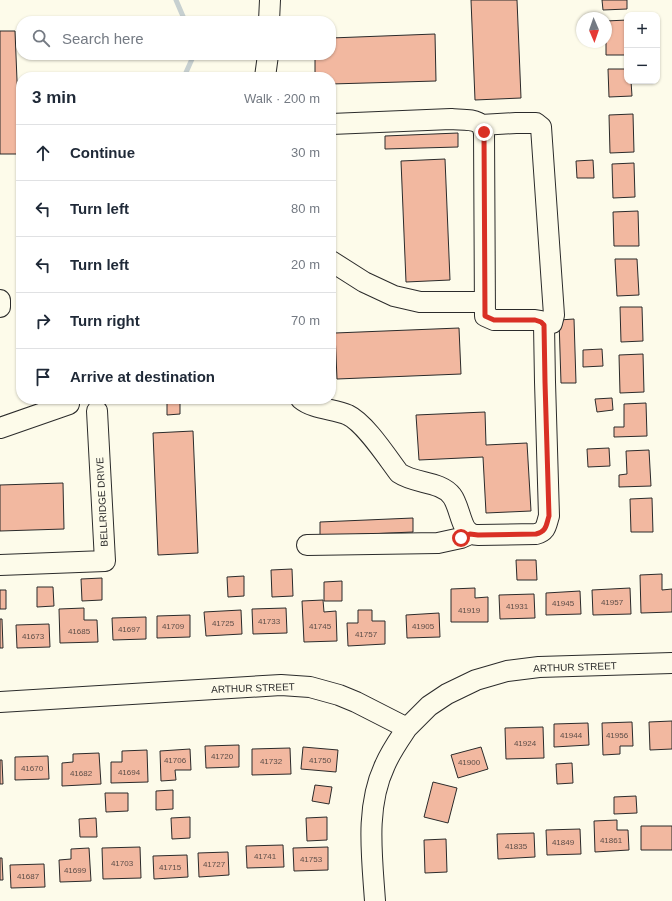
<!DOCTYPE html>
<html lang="en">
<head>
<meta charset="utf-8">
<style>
	body { margin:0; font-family:Helvetica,sans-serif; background:#f2f2f3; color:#1f2937 }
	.controls { position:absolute; right:12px; top:12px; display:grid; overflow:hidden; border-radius:8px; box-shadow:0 1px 3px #0004 }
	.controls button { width:36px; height:36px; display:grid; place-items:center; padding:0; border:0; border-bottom:1px solid #e0e1e3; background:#fff; color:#1f2937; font:20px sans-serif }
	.compass { position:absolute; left:576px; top:12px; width:36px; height:36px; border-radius:50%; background:#fff; box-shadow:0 1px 3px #0004; rotate:178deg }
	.stop { position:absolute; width:12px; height:12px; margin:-9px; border:3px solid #d93025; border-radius:50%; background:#fff }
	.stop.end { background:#d93025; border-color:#fff; box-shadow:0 1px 4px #0008 }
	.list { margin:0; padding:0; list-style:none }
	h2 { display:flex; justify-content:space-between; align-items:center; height:52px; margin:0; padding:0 16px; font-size:17px }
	h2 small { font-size:13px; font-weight:400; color:#747a83 }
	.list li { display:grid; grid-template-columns:26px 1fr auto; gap:12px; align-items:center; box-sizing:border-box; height:56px; padding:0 16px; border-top:1px solid #e0e1e3 }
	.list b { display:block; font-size:15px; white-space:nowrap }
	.list em { font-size:13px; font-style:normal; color:#747a83 }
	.icon { flex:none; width:22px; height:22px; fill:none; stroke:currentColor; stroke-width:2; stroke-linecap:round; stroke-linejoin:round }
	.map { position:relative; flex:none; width:672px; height:901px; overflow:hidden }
	.search { position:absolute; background:#fff; box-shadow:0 1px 3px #0004; left:16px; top:16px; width:320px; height:44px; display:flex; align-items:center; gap:10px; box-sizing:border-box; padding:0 14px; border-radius:16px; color:#747a83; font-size:15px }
	.panel { position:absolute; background:#fff; box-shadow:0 1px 3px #0004; left:16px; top:72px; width:320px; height:332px; border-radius:16px }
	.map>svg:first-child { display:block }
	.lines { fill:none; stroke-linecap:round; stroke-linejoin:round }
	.stream { stroke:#c7d0d0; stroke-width:5 }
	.building { fill:#f2b8a0; stroke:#2b2b2b }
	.minor-casing { stroke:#2b2b2b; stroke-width:22 }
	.minor { stroke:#fdfbea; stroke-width:20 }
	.route { stroke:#d93025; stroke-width:5 }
	.labels { text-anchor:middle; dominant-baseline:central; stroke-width:3; stroke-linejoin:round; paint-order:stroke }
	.number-label { font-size:8px; fill:#5d4e48 }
	.street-label { font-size:10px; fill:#2b2b2b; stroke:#fdfbea }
</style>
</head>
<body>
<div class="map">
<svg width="672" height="901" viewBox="0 0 672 901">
	<rect width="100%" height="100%" fill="#fdfbea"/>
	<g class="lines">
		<path class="stream" d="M176,0L185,21
			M184,77L192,59L191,55"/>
	</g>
	<path class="building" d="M471,0H517L521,98L475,100Z
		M602,0H627V9L603,10Z
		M627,20V55H606V21Z
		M0,31H15L20,154H0Z
		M435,34L436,81L331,84V77H315V55H331V38Z
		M608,69H627V81H631L632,96L609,97Z
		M633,114L634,152L610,153L609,115Z
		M458,133V147L385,149V136Z
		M445,159L450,280L406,282L401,161Z
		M593,160L594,178H577L576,161Z
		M634,163L635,197L613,198L612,164Z
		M638,211L639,246H614L613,212Z
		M615,259H637L639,295L617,296Z
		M620,307H642L643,341L621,342Z
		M574,319L576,383H561L559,320Z
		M459,328L461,374L337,379L335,333Z
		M602,349L603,366L583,367V350Z
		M643,354L644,392L620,393L619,355Z
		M612,398L613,410L597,412L595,399Z
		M167,399H180V414L167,415Z
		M646,403L647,436L614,437V427H624V404Z
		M485,412L486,445L527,443L531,511L486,513L483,457L419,460L416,415Z
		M193,431L198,553L158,555L153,433Z
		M609,448L610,466L588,467L587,449Z
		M649,450L651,486L619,487V475L627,474L626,451Z
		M63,483L64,529L0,531V485Z
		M652,498L653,532H631L630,499Z
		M413,518V532L320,536V522Z
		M516,560H536L537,580H517Z
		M292,569L293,596L272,597L271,570Z
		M662,574V590L672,589V612L641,613L640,575Z
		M244,576V596L228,597L227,577Z
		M102,578V600L82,601L81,579Z
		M342,581V601H324V582Z
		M37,587H53L54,606L37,607Z
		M475,588V598L488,597V622H451V589Z
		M630,588L631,614L593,615L592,590Z
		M0,590H6V609H0Z
		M580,591L581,614L546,615V593Z
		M534,594L535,618L500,619L499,595Z
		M323,600L324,612L336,611L337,641L304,642L302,601Z
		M84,608V620H97L98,642L60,643L59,609Z
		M286,608L287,633L253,634L252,609Z
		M241,610L242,634L206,636L204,612Z
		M358,610H372V621H385V644L348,646L347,623H358Z
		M439,613L440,637L407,638L406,615Z
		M190,615V637L157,638V616Z
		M146,617V639L113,640L112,618Z
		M0,619H2L3,648H0Z
		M49,624L50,647L17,648L16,625Z
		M672,721V749L650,750L649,722Z
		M632,722L633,746H620V754L603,755L602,723Z
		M588,723L589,745L554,747V724Z
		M543,727L544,758L506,759L505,728Z
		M239,745V767L206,768L205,746Z
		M303,747L338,750L336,772L301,769Z
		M481,747L488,769L458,778L451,755Z
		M290,748L291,774L252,775V749Z
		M190,749L191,770H175L176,780L161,781L160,751Z
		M147,750L148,782L111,783V762H122V751Z
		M99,753L101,784L62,786V763L73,762V754Z
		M48,756L49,779L15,780V757Z
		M0,760H2L3,784H0Z
		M572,763L573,783L557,784L556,764Z
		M433,782L457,788L448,823L424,817Z
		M315,785L332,787L329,804L312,801Z
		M173,790V809L156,810V791Z
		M105,793H128V811L106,812Z
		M636,796L637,813L614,814V797Z
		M190,817V838L172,839L171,818Z
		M327,817V840L307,841L306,818Z
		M96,818L97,837H80L79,819Z
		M617,820V830H628L629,850L595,852L594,821Z
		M641,826H672V850H641Z
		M580,829L581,854L547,855L546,830Z
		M534,833L535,857L498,859L497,834Z
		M446,839L447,872L425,873L424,840Z
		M283,845L284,867L247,868L246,846Z
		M140,847L141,878L103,879L102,848Z
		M328,847V870L294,871L293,848Z
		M89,848L91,881L60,882L59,860L71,859V849Z
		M228,852L229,875L199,877L198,853Z
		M187,855L188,877L154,879L153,856Z
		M0,858H2L3,880H0Z
		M44,864L45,887L11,888L10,865Z"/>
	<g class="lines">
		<defs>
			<path id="minor" d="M269,21L270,0
				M265,77L268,55
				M481,125L516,123H536L541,127L554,315L552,323L544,325
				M331,261L364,282L394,296L420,302H484
				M0,300V307
				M301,399C313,409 334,409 348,415C365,423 387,457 399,473C415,484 441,481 452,496C459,505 461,527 469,532C471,534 474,535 478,535L536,534C547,531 546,525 549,516L545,382L544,325L541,321L535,320H494L485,316L484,132C483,130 483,127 481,125C475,118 459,120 451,119L331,124
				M0,428L69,404
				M307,545L438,543L461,538L470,534
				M0,565L105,561L97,411
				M0,702L281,685L310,687L339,695L356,702L407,728L429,706L447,694L476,680L507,671L539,667L672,663
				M375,901C372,856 365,807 385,765C391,751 399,740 407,728"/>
		</defs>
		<use href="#minor" class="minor-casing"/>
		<use href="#minor" class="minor"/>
	</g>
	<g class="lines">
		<path class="route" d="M461,538L470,534L478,535L536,534C547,531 546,525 549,516L545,382L544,325L541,322L535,320H494L485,316L484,132"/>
	</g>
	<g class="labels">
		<g class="number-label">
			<text x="612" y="602">41957</text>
			<text x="563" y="603">41945</text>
			<text x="517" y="606">41931</text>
			<text x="469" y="610">41919</text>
			<text x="269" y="621">41733</text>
			<text x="223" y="623">41725</text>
			<text x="173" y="626">41709</text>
			<text x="320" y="626">41745</text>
			<text x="423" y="626">41905</text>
			<text x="129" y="629">41697</text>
			<text x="79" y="631">41685</text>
			<text x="366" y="634">41757</text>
			<text x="33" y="636">41673</text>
			<text x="571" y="735">41944</text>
			<text x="617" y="735">41956</text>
			<text x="525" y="743">41924</text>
			<text x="222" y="756">41720</text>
			<text x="175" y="760">41706</text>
			<text x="320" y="760">41750</text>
			<text x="271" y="761">41732</text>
			<text x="469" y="762">41900</text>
			<text x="32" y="768">41670</text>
			<text x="129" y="772">41694</text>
			<text x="81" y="773">41682</text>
			<text x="611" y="840">41861</text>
			<text x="563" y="842">41849</text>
			<text x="516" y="846">41835</text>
			<text x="265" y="856">41741</text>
			<text x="311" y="859">41753</text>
			<text x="122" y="863">41703</text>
			<text x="214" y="864">41727</text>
			<text x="170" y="867">41715</text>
			<text x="75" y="870">41699</text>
			<text x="28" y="876">41687</text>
		</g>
		<g class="street-label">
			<text transform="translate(102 502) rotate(-93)">BELLRIDGE DRIVE</text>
			<text transform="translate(575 667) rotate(-2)">ARTHUR STREET</text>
			<text transform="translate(253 688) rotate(-2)">ARTHUR STREET</text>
		</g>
	</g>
</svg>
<div class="controls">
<button>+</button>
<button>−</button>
</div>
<svg class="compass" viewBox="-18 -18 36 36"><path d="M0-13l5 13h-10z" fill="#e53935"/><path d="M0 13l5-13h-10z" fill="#747a83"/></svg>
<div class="stop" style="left:461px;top:538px"></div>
<div class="stop end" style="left:484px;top:132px"></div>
<div class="search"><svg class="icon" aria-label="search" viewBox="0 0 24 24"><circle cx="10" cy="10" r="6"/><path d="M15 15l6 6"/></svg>Search here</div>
<section class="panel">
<h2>3 min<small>Walk · 200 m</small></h2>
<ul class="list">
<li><svg class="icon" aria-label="ahead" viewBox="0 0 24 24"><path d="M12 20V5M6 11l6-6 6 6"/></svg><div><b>Continue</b></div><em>30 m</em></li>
<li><svg class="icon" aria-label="left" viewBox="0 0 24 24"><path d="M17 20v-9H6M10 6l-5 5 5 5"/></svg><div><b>Turn left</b></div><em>80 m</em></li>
<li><svg class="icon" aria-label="left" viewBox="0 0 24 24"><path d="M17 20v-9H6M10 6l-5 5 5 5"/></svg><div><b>Turn left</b></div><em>20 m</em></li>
<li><svg class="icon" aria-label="right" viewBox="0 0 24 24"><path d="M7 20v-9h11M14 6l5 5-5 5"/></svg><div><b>Turn right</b></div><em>70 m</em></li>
<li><svg class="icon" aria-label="arrive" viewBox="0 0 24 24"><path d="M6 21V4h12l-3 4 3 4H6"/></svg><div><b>Arrive at destination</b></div></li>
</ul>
</section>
</div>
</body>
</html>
